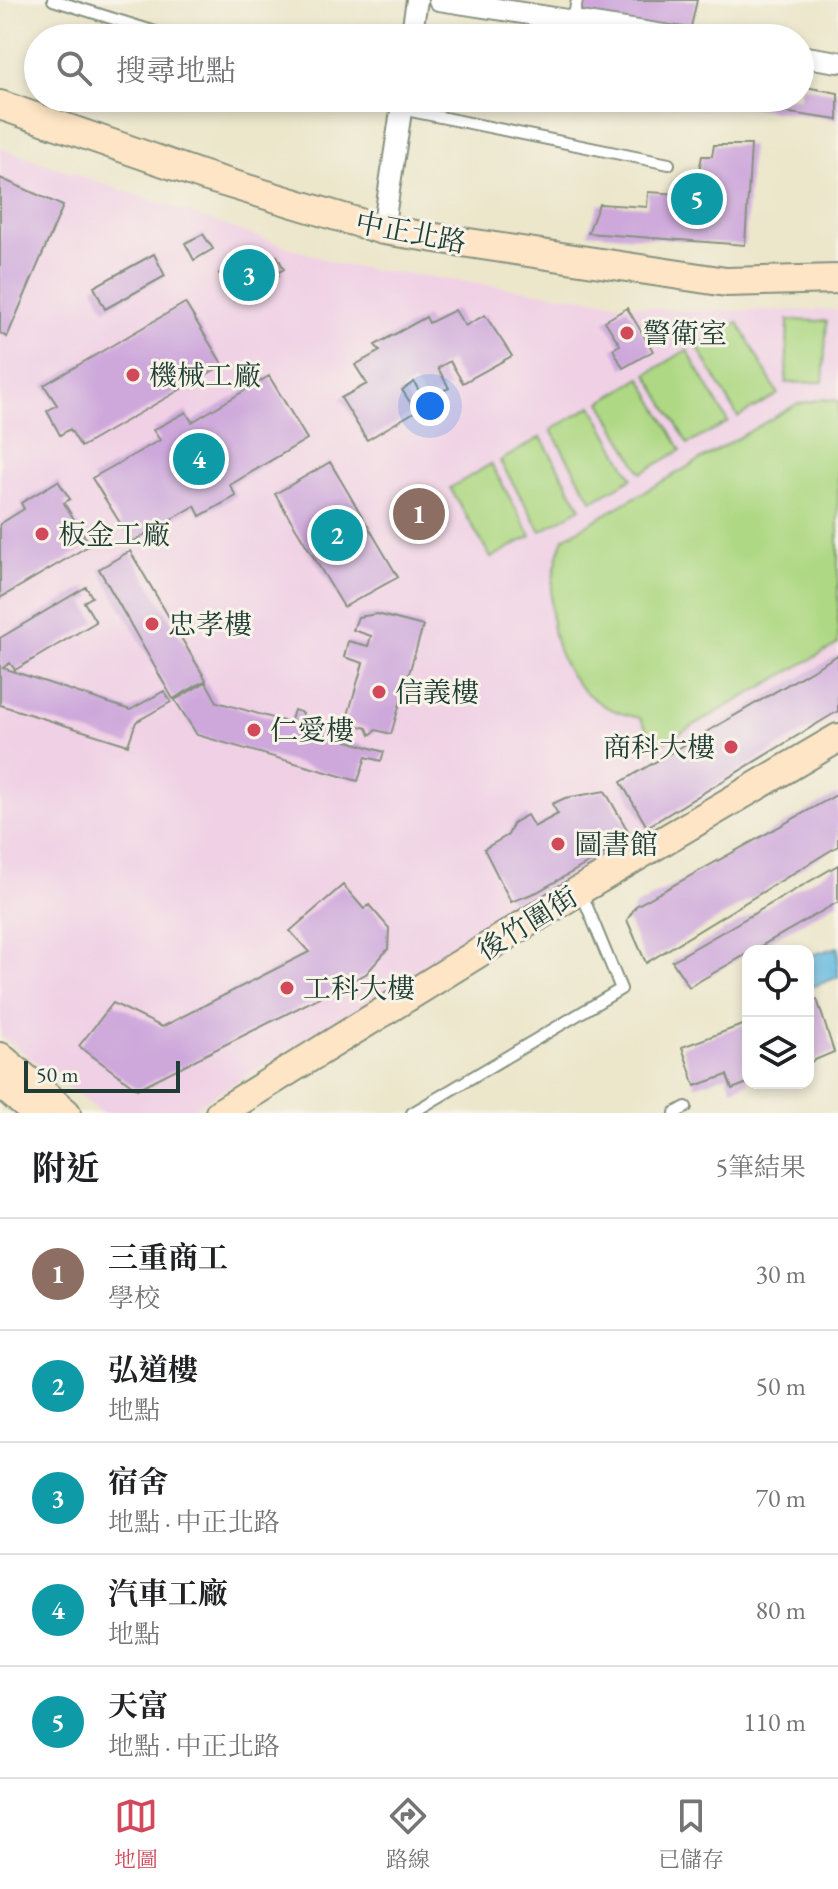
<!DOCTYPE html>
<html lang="zh-TW">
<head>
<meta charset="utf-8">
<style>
	body { margin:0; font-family:"EB Garamond","Noto Serif TC",serif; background:#f2f2f2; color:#202124 }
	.controls { position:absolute; right:24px; bottom:24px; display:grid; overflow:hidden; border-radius:16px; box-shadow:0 4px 12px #0003 }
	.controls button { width:72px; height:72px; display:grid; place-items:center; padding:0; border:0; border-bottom:2px solid #e0e0e0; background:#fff; color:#202124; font:40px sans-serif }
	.scale { position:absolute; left:24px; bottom:20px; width:156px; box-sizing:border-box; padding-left:8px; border:4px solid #1f3d34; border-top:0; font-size:22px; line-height:28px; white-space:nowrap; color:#1f3d34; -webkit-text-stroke:6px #f7f3e8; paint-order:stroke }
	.you { position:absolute; left:430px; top:406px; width:28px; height:28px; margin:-20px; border:6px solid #fff; border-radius:50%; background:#1a73e8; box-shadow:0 0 0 12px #1a73e833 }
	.badge { display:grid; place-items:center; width:52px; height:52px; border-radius:50%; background:#d1495b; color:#fff; font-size:26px; font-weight:700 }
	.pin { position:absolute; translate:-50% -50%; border:4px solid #fff; box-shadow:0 2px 8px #0006 }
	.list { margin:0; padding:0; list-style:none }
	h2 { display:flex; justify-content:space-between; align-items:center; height:104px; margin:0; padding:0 32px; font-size:34px }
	h2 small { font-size:26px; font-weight:400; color:#757577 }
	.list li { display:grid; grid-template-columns:52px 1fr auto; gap:24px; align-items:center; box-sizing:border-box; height:112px; padding:0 32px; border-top:2px solid #e0e0e0 }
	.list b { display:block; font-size:30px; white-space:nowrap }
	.list p { margin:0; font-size:26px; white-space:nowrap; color:#757577 }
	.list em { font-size:26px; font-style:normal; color:#757577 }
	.icon { flex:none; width:44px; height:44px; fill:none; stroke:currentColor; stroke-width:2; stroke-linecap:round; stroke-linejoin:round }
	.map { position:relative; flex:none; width:838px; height:1113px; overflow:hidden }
	.search { position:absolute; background:#fff; box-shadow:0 4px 12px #0003; left:24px; right:24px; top:24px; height:88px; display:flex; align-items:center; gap:20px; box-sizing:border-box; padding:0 28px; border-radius:44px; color:#757577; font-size:30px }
	.sheet { height:664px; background:#fff }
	nav { display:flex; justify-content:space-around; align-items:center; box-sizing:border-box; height:112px; border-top:2px solid #e0e0e0; background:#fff; font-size:22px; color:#757577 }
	nav a { display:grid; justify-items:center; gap:4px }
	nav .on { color:#d1495b }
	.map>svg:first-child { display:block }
	.built { fill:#f0d0e5 }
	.green { fill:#aed883; stroke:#668a5c; stroke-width:2 }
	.water { fill:#64b8e0; stroke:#427a8a; stroke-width:2 }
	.building { fill:#cea8db }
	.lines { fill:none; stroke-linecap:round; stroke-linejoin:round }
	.lane-casing { stroke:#869280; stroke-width:14 }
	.street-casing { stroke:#869280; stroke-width:24 }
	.secondary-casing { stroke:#869280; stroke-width:32 }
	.lane { stroke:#fff; stroke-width:10 }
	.street { stroke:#fff; stroke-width:20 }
	.secondary { stroke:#fde5c5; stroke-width:28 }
	.poi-dot { fill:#d1495b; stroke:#f7f3e8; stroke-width:3 }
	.labels { text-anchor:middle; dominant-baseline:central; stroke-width:6; stroke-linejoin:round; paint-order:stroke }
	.street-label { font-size:28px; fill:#1f3d34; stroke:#f7f3e8 }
	.poi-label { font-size:28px; fill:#1f3d34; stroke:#f7f3e8; text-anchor:start }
</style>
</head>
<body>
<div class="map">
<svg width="838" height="1113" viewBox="0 0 838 1113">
	<rect width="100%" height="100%" fill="#f7f3e8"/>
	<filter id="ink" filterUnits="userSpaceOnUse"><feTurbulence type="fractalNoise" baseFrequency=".0125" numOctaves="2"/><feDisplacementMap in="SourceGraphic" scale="16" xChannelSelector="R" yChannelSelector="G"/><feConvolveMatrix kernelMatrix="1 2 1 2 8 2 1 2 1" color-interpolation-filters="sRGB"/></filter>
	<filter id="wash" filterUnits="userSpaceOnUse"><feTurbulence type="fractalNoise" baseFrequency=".006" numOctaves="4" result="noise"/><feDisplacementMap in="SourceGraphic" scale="32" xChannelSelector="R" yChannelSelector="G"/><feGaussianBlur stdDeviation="1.8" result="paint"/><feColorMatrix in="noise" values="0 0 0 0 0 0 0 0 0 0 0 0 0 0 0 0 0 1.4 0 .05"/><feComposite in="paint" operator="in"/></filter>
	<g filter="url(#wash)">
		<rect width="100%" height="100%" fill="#ece6cb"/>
		<path class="built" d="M0,148L341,265L678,311L838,310V717L185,1113H102L0,1035Z"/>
		<path class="green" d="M788,320L827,321L823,382L786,383Z
			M738,322L778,394L738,417L697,346Z
			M687,350L728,422L688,444L647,374Z
			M641,378L681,450L641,473L601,402Z
			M823,399L838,401V644L657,746L640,718C552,702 535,612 564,538L797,404Z
			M592,406L632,478L592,501L551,430Z
			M541,437L581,508L541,531L500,461Z
			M491,464L531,536L491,558L450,488Z"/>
		<path class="water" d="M838,947V977L812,987L808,985V956Z"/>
		<g id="blocks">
			<path class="building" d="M582,0H697L689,36L580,15Z
				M800,86L838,93V120L699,100L800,98Z
				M714,145H751L745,245L588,233L599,204L647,207L648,192L680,194V176L698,175L702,156H712Z
				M0,178L63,206L7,337L0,333Z
				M203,234L213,249L194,260L185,243Z
				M263,248L270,260L277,256L284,269L277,273L279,276L235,301L219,273Z
				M154,254L165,276L105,309L94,287Z
				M185,303L223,365L81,447L70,429L60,435L47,411L57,405L44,385Z
				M627,308L653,351L623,368L613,349L620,345L605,321Z
				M455,310L465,326L485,315L512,356L463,383L450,361L438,368L449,388L424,400L414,382L402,390L416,411L367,440L341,398L367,384L355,365L380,351L375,345L426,317L429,323Z
				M269,376L307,439L230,485L236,496L200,516L195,506L132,542L92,478L160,440L153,430L186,412L192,422Z
				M330,462L398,577L344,607L275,494Z
				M58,481L70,499L64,503L90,545L0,598V524L24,509L21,503Z
				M130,551L206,680L173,699L99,569Z
				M86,587L92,597L84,602L96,622L15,670L10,663L3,668L130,710L164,691L171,702L136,722L128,745L0,705V638Z
				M377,614L423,626L391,734L376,730L370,735L367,728L346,722L363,663L344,657L348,641L368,646L371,636L353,630L358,617Z
				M838,655V711L647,827L621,782Z
				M206,682L217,702L290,723L294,710L303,713L298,726L384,752L381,761L366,757L358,781L197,735L175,700Z
				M605,791L632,838L537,892L511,902L484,849L508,835L514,822L527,815L534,827L558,814L552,804L565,798Z
				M838,794V846L646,963L627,920L636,906Z
				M838,865V902L689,987L672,961Z
				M343,885L364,909L369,905L389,928L388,949L366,974L137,1089L79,1046L113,1003L162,1027L309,952L290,931Z
				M817,999L834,1052L808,1063V1003Z
				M745,1024L748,1083L732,1089L727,1075L695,1086L682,1047Z"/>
		</g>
	</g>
	<g filter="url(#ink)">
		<use href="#blocks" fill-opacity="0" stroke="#869280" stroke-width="2"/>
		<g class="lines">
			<defs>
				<path id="lane" d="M53,0L175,38
					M573,21L577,0
					M367,98L401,109L669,164
					M412,1113L621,989L581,892
					M675,1113L686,1107"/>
				<path id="street" d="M439,0L683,38
					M411,38L417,0
					M800,56L838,62
					M383,230L403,98"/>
				<path id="secondary" d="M0,105L204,176L383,230L726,282L838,279
					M0,1057L66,1113
					M0,1083L35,1113
					M220,1113L580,890L838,738"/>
			</defs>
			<use href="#lane" class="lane-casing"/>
			<use href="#street" class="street-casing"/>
			<use href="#secondary" class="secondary-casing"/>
			<use href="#lane" class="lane"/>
			<use href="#street" class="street"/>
			<use href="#secondary" class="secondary"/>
		</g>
	</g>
	<g class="poi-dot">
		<circle cx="627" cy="333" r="8"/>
		<circle cx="133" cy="375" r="8"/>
		<circle cx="42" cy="534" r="8"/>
		<circle cx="152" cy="624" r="8"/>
		<circle cx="379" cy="692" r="8"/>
		<circle cx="254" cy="730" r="8"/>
		<circle cx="731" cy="747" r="8"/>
		<circle cx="558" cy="844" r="8"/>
		<circle cx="287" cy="988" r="8"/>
	</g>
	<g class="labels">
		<g class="street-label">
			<text transform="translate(411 232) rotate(11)">中正北路</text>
			<text transform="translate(527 923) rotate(-32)">後竹圍街</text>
		</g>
		<g class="poi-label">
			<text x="643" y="333">警衛室</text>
			<text x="149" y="375">機械工廠</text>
			<text x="58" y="534">板金工廠</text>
			<text x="168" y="624">忠孝樓</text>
			<text x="395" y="692">信義樓</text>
			<text x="270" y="730">仁愛樓</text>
			<text x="715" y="747" text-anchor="end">商科大樓</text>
			<text x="574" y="844">圖書館</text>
			<text x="303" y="988">工科大樓</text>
		</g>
	</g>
</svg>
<div class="controls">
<button><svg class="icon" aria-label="locate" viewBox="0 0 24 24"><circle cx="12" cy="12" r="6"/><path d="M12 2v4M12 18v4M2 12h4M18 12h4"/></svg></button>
<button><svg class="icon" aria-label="layers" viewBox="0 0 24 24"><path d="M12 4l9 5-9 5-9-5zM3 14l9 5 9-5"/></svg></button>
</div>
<div class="scale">50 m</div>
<div class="you"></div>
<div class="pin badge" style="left:419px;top:514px;background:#8d6e63">1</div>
<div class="pin badge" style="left:337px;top:535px;background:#0f9aa8">2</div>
<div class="pin badge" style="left:249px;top:275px;background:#0f9aa8">3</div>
<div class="pin badge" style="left:199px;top:459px;background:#0f9aa8">4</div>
<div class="pin badge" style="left:697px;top:199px;background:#0f9aa8">5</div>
<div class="search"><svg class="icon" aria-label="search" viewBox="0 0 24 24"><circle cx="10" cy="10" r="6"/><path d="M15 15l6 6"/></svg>搜尋地點</div>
</div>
<section class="sheet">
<h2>附近<small>5筆結果</small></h2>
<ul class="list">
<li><span class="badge" style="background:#8d6e63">1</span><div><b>三重商工</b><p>學校</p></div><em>30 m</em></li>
<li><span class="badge" style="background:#0f9aa8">2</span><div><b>弘道樓</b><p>地點</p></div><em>50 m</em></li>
<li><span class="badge" style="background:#0f9aa8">3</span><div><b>宿舍</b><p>地點 · 中正北路</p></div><em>70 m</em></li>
<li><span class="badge" style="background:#0f9aa8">4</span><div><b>汽車工廠</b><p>地點</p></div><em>80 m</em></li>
<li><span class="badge" style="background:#0f9aa8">5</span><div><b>天富</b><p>地點 · 中正北路</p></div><em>110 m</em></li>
</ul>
</section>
<nav>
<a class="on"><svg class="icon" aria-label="map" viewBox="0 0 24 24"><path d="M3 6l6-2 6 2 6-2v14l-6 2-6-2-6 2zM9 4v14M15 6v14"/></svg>地圖</a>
<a><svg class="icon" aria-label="directions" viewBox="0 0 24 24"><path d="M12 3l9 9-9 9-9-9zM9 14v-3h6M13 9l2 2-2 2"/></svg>路線</a>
<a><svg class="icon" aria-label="saved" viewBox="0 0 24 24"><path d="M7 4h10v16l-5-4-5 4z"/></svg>已儲存</a>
</nav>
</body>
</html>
